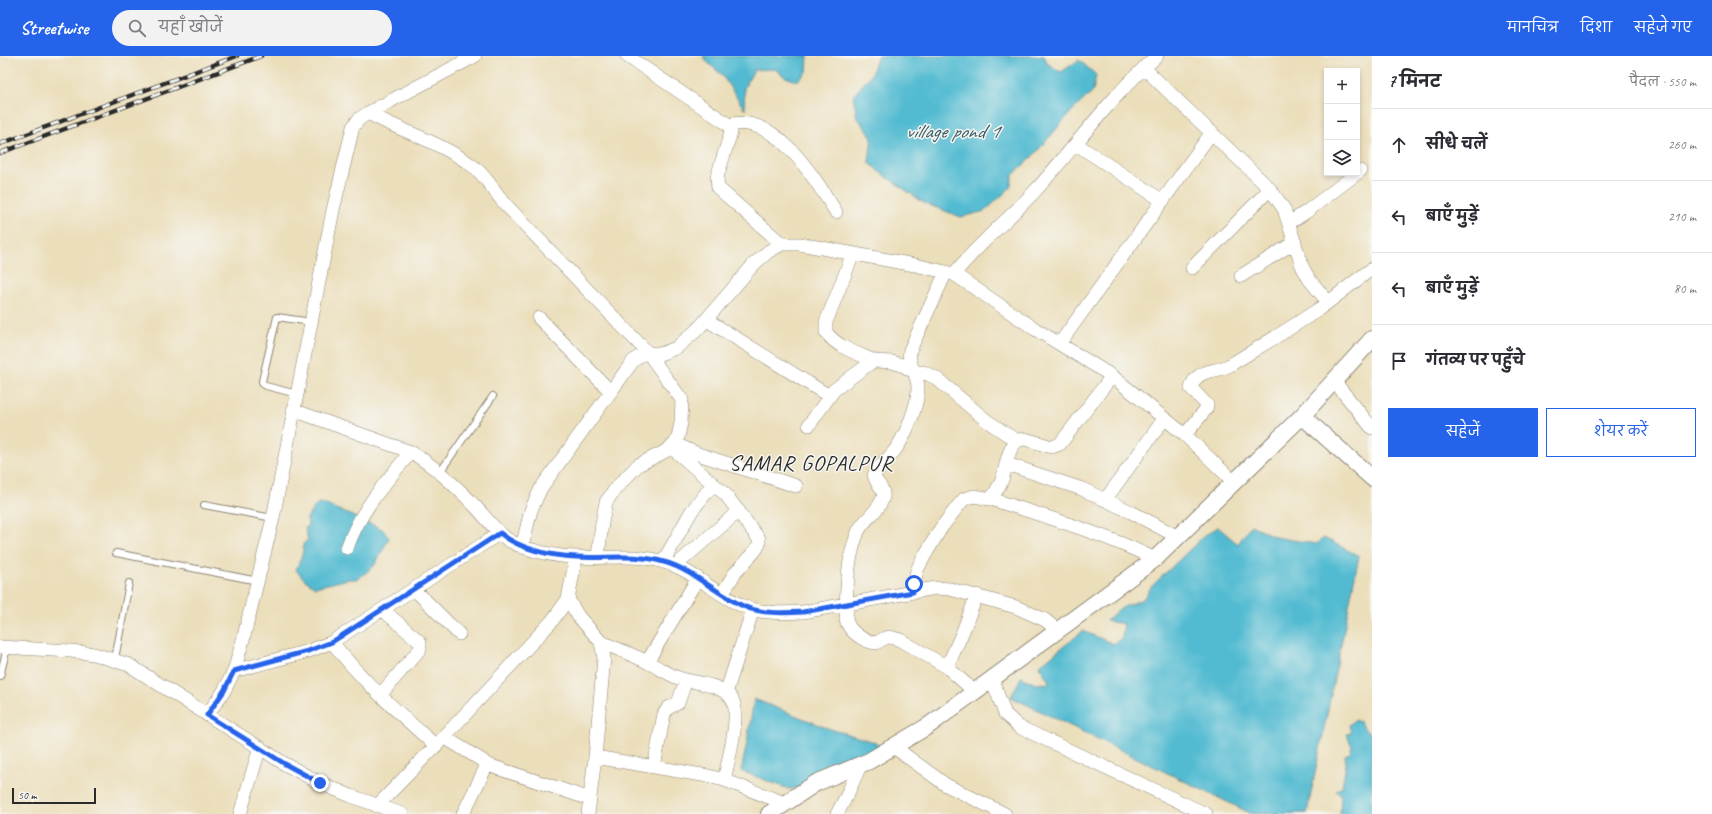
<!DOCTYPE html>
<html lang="hi">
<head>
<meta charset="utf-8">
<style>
	body { margin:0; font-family:Caveat,"Playpen Sans Deva",sans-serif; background:#f2f2f3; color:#2b2b33 }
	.controls { position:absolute; right:12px; top:12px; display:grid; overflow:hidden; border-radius:0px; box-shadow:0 2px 6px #0003 }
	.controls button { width:36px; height:36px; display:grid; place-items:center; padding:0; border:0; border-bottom:1px solid #e1e1e2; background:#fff; color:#2b2b33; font:20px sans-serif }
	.scale { position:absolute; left:12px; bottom:10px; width:84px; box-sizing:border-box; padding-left:4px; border:2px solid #2b2b2b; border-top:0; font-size:11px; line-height:14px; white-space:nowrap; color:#2b2b2b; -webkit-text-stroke:3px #f6f6f2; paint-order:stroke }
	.stop { position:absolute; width:12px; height:12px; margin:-9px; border:3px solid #2563eb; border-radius:50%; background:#fff }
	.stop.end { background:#2563eb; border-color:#fff; box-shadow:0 1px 4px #0008 }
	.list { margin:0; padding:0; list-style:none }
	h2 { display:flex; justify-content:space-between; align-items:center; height:52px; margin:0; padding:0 16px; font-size:17px }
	h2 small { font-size:13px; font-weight:400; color:#7c7c81 }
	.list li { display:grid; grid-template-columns:26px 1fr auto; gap:12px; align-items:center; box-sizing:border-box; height:72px; padding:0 16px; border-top:1px solid #e1e1e2 }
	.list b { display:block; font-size:15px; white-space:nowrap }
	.list em { font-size:13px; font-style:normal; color:#7c7c81 }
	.actions { display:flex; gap:8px; padding:12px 16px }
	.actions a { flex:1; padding:9px 0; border:1px solid #2563eb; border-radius:0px; text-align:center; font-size:14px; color:#2563eb }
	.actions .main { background:#2563eb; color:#fff }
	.icon { flex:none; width:22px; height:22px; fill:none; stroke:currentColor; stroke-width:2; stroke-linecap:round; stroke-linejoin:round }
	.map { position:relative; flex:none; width:1372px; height:758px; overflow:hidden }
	header { display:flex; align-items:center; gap:24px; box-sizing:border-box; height:56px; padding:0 20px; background:#2563eb; color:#fff }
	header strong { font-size:19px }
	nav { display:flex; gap:22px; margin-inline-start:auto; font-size:14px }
	.search { width:280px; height:36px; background:#f2f2f3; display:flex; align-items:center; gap:10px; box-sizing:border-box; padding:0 14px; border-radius:22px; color:#7c7c81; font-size:15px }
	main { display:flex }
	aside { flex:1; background:#fff }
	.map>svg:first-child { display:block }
	.water { fill:#53bbd1; stroke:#3f737e }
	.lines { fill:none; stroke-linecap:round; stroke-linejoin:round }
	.service-casing { stroke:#8b8472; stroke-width:8 }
	.minor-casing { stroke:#8b8472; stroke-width:14 }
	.tertiary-casing { stroke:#8b8472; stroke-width:18 }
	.service { stroke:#fff; stroke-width:6 }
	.minor { stroke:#fff; stroke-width:13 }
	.tertiary { stroke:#fff; stroke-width:16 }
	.rail-casing { stroke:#2b2b2b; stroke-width:4.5 }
	.rail { stroke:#f6f6f2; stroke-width:3; stroke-dasharray:9; stroke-linecap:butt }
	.route { stroke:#2563eb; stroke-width:5 }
	.labels { text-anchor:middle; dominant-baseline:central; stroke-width:3; stroke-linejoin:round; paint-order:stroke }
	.water-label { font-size:21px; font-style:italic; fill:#395d65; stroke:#f6f6f2 }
	.quarter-label { font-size:22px; letter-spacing:1px; fill:#2b2b2b; stroke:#f6f6f2 }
</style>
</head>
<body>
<header>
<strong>Streetwise</strong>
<div class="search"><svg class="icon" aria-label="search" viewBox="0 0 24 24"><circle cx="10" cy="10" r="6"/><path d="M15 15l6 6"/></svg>यहाँ खोजें</div>
<nav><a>मानचित्र</a><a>दिशा</a><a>सहेजे गए</a></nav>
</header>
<main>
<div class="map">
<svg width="1372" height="758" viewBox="0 0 1372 758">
	<rect width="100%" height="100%" fill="#f6f6f2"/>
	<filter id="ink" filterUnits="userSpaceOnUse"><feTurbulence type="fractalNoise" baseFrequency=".025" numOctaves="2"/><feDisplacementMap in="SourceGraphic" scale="8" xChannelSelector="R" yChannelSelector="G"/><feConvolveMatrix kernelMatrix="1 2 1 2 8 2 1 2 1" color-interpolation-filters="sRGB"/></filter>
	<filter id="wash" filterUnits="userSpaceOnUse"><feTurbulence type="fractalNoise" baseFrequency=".012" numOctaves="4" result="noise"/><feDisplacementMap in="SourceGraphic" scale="16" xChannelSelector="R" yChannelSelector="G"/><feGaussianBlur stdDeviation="0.9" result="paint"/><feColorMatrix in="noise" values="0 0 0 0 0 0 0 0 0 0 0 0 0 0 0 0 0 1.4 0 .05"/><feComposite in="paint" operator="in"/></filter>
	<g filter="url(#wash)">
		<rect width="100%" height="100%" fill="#ebdeba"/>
		<path class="water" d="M703,0H808L807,16L797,25L785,21L775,13L754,14L744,32L745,54L722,19L706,5Z
			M878,0H1044L1048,8L1061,16L1079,4L1096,19L1093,35L1071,56L1034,99L1013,119L1010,132L985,155L961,161L924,147L877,114L869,106L872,81L857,61L853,40L871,19Z
			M320,447L327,449L382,473L389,482L374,510L358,523H349L315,531L305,524L296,514L303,496V488L308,484L305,473L308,469L307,462L316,449Z
			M1251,469L1275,481L1316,488L1324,482L1359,500L1307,757L1252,758L1011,641L1021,621L1036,628L1050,627L1039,610L1083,575L1114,588L1122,582L1124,568L1106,565L1119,553L1143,543L1152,530L1204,480L1218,471L1238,488Z
			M754,643L827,672L874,686L883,692L798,732L789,733L741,715L747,687Z
			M1354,664L1360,666L1368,677L1372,678V758H1340L1341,740L1336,735L1342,731L1346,709L1345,699L1350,697L1352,690L1346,678L1351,677L1349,669Z"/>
	</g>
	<g filter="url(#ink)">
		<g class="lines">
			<defs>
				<path id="service" d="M297,338L266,330L263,328L262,325L277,261L311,266
					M440,416L493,340
					M204,449L273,462
					M116,497L258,525
					M115,603L129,527
					M0,620L7,592"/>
				<path id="minor" d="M627,0L729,69L731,76L717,121L718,132L782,188
					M1144,12L1270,133L1284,153L1302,210L1309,223L1328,246
					M368,57C403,76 443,87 474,111C487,121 495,137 506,149L648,297L682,344L681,367L678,381L675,388L664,396L638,409L616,432L606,446L602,467L598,500
					M729,69C776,56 815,123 836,156
					M1076,88L1163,145
					M1289,167L1306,156L1360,115
					M853,198L826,266V276C836,291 859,298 875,305
					M1192,212L1270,133
					M946,216L910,294C907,310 918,317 918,332C918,351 904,384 892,398C886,405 878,411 874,419C875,427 885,432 883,441C880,455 864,462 858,476C851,493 848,514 847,533C846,543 847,552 846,563C848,575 864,586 876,587L885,582L890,581L900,584L947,611L975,636
					M954,218C978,188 1008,164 1035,135C1076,90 1111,40 1157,0
					M1241,220L1295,186
					M539,262L611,336
					M707,264L829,340
					M1060,287L1212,76
					M1334,325L1372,372
					M293,354L411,396C434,410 454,428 473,448C485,460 497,478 512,486C529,495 558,501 577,501C606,503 635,497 664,506C693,514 715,538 743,550C760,558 784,557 803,556L913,536L936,532L950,533L1016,551L1045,564L1057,574
					M809,369L834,334L869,308L875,305L892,306L902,309L914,316H923L936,322L987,365L1017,385
					M1185,379L1206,353L1207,349L1191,332C1196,312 1216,317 1230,309C1259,291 1288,274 1316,255C1335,242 1353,226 1372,213
					M675,388L698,398L796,430
					M671,391L726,439L759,483V488L755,495L735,517L722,538
					M1007,408L1082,433L1131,456L1178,481
					M991,443C995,437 999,431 1002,424C1006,412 1008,382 1025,383L1052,391L1060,388L1112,320
					M1105,444L1164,363
					M522,491L531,454L541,432L633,305L641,299L648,297L660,298L676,292L698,273L754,208L769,195L782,188H800L915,209L954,218L1035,273L1112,320L1185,379L1234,426
					M347,492C361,453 385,427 411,396
					M576,501L568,543L578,560L601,586L604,602L595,701L588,758
					M663,506L691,456L713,428
					M675,510L739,455
					M414,533L459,578
					M913,536L917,514L925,499L941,472L958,450L964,443L974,440L991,443C1046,461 1103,477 1155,503
					M332,586C362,625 399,657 436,690
					M601,586C617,593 634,599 649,607C660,612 670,620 682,623C696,627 724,629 732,643C741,657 728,707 724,724
					M0,591L71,595L94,598L129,609L285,708L320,727L351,740L402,758
					M647,606L698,522
					M947,611L961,580L977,539
					M234,615L309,595L332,586L500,477
					M992,623L1005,658L1019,671L1206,758
					M726,637L753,553
					M380,639L420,593V586L383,554
					M207,659L224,635L234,615L243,584L273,462L333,154L353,71L359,63L368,57L475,0
					M444,681L552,565L568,543
					M894,691L946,729L1005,758
					M595,701L708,720L724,724L787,748
					M485,708L590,743
					M654,711L664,658L668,652L678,647L686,624
					M377,750L444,681L483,705L486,711L463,758
					M240,758L260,691
					M837,758L847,739L860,710"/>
				<path id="tertiary" d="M1302,360L1372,422
					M769,758L816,727L869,705L928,670L1155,503L1302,360L1372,283"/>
			</defs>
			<use href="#service" class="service-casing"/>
			<use href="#minor" class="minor-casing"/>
			<use href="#tertiary" class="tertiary-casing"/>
			<use href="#service" class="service"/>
			<use href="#minor" class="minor"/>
			<use href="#tertiary" class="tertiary"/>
			<defs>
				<path id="rail" d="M0,88L237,0
					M0,97L261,0"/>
			</defs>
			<use href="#rail" class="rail-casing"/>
			<use href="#rail" class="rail"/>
		</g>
	</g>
	<g class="lines" filter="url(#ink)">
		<path class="route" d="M320,727L285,708L207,659L224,635L234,615L308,595L332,586L500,477C519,493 551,500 576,501C606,503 634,497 664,506C693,514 715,537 743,550C760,558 784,557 803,556L913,536L914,528"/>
	</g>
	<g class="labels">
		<g class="water-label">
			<text x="952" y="75">village pond 1</text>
		</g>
		<g class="quarter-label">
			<text x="811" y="407">SAMAR GOPALPUR</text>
		</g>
	</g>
</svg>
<div class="controls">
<button>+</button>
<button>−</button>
<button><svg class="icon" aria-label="layers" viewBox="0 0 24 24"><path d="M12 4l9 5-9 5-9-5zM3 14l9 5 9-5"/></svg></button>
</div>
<div class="scale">50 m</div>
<div class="stop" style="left:914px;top:528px"></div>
<div class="stop end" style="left:320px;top:727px"></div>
</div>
<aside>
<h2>7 मिनट<small>पैदल · 550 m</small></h2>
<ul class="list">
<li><svg class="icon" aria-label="ahead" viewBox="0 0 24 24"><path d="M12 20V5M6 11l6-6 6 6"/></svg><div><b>सीधे चलें</b></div><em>260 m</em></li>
<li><svg class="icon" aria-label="left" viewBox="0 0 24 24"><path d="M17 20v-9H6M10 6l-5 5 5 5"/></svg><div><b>बाएँ मुड़ें</b></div><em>210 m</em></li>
<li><svg class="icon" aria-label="left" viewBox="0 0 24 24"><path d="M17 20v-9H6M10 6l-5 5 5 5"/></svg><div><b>बाएँ मुड़ें</b></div><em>80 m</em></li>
<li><svg class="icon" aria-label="arrive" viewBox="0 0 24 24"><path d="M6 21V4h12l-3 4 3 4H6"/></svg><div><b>गंतव्य पर पहुँचे</b></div></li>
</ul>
<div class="actions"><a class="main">सहेजें</a><a>शेयर करें</a></div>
</aside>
</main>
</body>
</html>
